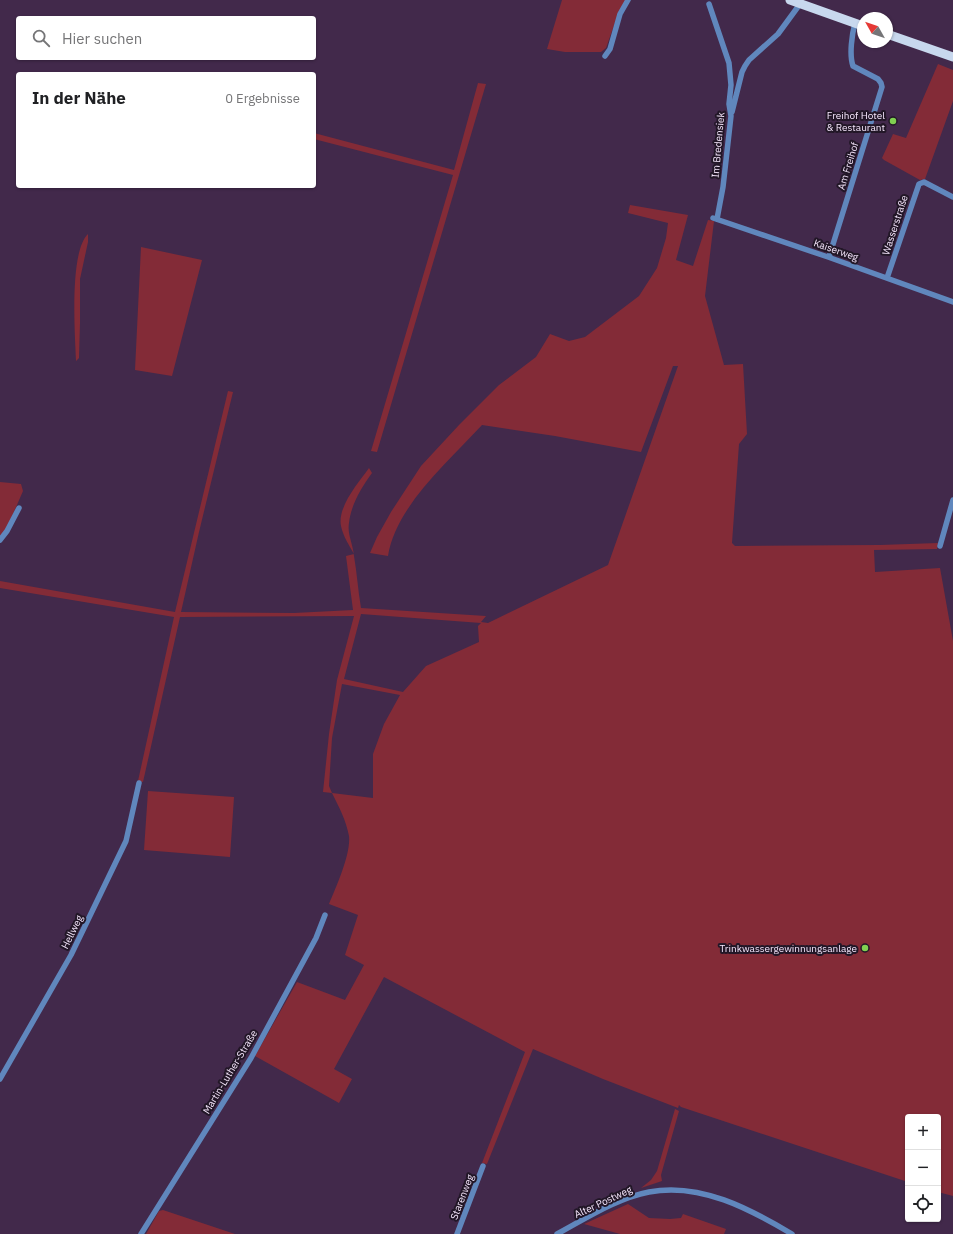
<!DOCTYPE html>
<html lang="de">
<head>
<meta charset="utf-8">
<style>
	body { margin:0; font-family:"IBM Plex Sans",sans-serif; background:#f6f6f6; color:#202124 }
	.controls { position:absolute; right:12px; bottom:12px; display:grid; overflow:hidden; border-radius:4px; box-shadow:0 1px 3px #0004 }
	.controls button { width:36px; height:36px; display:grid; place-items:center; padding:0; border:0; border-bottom:1px solid #e0e0e0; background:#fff; color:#202124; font:20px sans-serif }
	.compass { position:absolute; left:857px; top:12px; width:36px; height:36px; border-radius:50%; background:#fff; box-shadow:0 1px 3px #0004; rotate:310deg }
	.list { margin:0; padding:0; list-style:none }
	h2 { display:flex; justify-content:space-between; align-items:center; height:52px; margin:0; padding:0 16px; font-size:17px }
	h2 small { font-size:13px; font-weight:400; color:#757577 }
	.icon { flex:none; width:22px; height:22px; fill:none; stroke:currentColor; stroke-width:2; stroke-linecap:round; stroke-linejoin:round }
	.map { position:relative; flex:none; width:953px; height:1234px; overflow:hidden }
	.search { position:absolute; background:#fff; box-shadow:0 1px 3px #0004; left:16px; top:16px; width:300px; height:44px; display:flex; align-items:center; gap:10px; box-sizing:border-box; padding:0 14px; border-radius:4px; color:#757577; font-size:15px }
	.panel { position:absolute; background:#fff; box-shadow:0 1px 3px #0004; left:16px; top:72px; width:300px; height:116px; border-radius:4px }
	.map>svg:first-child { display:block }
	.green { fill:#832b37; fill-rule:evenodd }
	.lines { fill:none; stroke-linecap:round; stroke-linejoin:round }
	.street { stroke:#6087bd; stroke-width:5.5 }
	.primary { stroke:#c8d8ee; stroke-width:9 }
	.poi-dot { fill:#80d051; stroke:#221727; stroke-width:1.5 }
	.labels { text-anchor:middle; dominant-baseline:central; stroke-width:4; stroke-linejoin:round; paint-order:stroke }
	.poi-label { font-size:10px; fill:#f6e7fd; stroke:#221727; text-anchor:end }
	.street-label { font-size:10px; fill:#f6e7fd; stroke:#221727 }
</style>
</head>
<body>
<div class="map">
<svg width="953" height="1234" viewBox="0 0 953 1234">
	<rect width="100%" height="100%" fill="#42294b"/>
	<path class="green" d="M562,0H626L618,14L606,48L601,52H565L547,49Z
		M938,64L953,70V101L925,179L920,180L884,160L882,158L893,134L906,138Z
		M478,83L486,84L377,452L371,451L453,175L314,139V133L454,170Z
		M630,205L688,215L676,260L693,266L708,220L714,221L705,296L724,365L743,364L747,434L739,444L732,543L735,546L880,545L938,543L937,549L874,550L875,572L940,568L953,641V1196L938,1192V1117H908V1182L681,1107L679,1105L678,1108L603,1079L533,1049L487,1164L482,1163L525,1052L384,977L334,1069L352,1079L339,1103L255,1056L297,982L345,1000L364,965L345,955L358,915L329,904C336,887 351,854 349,836C346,820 339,807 332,793L323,792L329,734L337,680L354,616L180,617L143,782L138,781L174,617L0,588V581L175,612L228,391L233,392L199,532L181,612L294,613L353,610L346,556L354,554C349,545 343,536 341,526C337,507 359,482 369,468L372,473C362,487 351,504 349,523C347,534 353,544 354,556C357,573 358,591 361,608L486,616L481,622L488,623L608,565L678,366H673L641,452L555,436L482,425C448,462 396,506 388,556L370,553L377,537L391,512L421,466L459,425L499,385L536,357L550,334L569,341L585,337L639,296L657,268L666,238L668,223L628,213ZM361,614L481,623L478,626L479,642L426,666L403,692L344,679ZM342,684L400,695L384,724L373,754V798L332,793L329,786L332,738Z
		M88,234V242L80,279V323L79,358L76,361C75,334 69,252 88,234Z
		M141,247L202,260L172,376L135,370Z
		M0,482L21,484L23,491L7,528L0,536Z
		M148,791L234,797L230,857L144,850Z
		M675,1109L679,1111L661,1175L662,1181L641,1188L651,1180L657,1171Z
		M628,1204L649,1218L670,1219L681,1218L683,1214L726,1229L724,1234H620L584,1224Z
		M163,1210L235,1234H146L159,1211Z"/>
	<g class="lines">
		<path class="street" d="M709,4L729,63L731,85L729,104L731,116L723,187L717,219
			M605,56L610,49L620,14L628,0
			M732,112L742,72L745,66L749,60L778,34L800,4
			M713,218L828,257L953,302
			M829,257L882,87L881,83L878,79L853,66C849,55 852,34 855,23
			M887,278L919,184L924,182L953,197
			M0,540L7,531L19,508
			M940,546L953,500
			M0,1079L71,955L126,841L139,783
			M141,1234L251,1058L316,938L325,915
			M457,1234L483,1166
			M557,1234C585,1219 617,1198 649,1192C700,1182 750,1209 792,1234"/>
		<path class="primary" d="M790,0L863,26
			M887,34L953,57"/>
	</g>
	<g class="poi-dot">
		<circle cx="893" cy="121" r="4"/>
		<circle cx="865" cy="948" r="4"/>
	</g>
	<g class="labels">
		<g class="poi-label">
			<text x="885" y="115">Freihof Hotel<tspan x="885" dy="12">&amp; Restaurant</tspan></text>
			<text x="857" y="948">Trinkwassergewinnungsanlage</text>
		</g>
		<g class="street-label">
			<text transform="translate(718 145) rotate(-85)">Im Bredensiek</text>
			<text transform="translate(848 166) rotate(-73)">Am Freihof</text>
			<text transform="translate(895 225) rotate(-72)">Wasserstraße</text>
			<text transform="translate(836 250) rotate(19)">Kaiserweg</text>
			<text transform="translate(72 932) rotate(-64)">Hellweg</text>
			<text transform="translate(230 1072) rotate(-59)">Martin-Luther-Straße</text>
			<text transform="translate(462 1197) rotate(-69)">Starenweg</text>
			<text transform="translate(603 1202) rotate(-25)">Alter Postweg</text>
		</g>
	</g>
</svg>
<div class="controls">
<button>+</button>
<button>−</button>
<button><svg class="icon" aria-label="locate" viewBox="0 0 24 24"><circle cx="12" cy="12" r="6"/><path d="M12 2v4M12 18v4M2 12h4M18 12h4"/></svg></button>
</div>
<svg class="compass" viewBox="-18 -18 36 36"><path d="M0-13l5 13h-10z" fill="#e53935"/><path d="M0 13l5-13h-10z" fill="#757577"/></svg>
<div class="search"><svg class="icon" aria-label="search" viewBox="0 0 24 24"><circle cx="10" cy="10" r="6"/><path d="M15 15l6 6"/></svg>Hier suchen</div>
<section class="panel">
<h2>In der Nähe<small>0 Ergebnisse</small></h2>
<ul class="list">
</ul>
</section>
</div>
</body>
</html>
